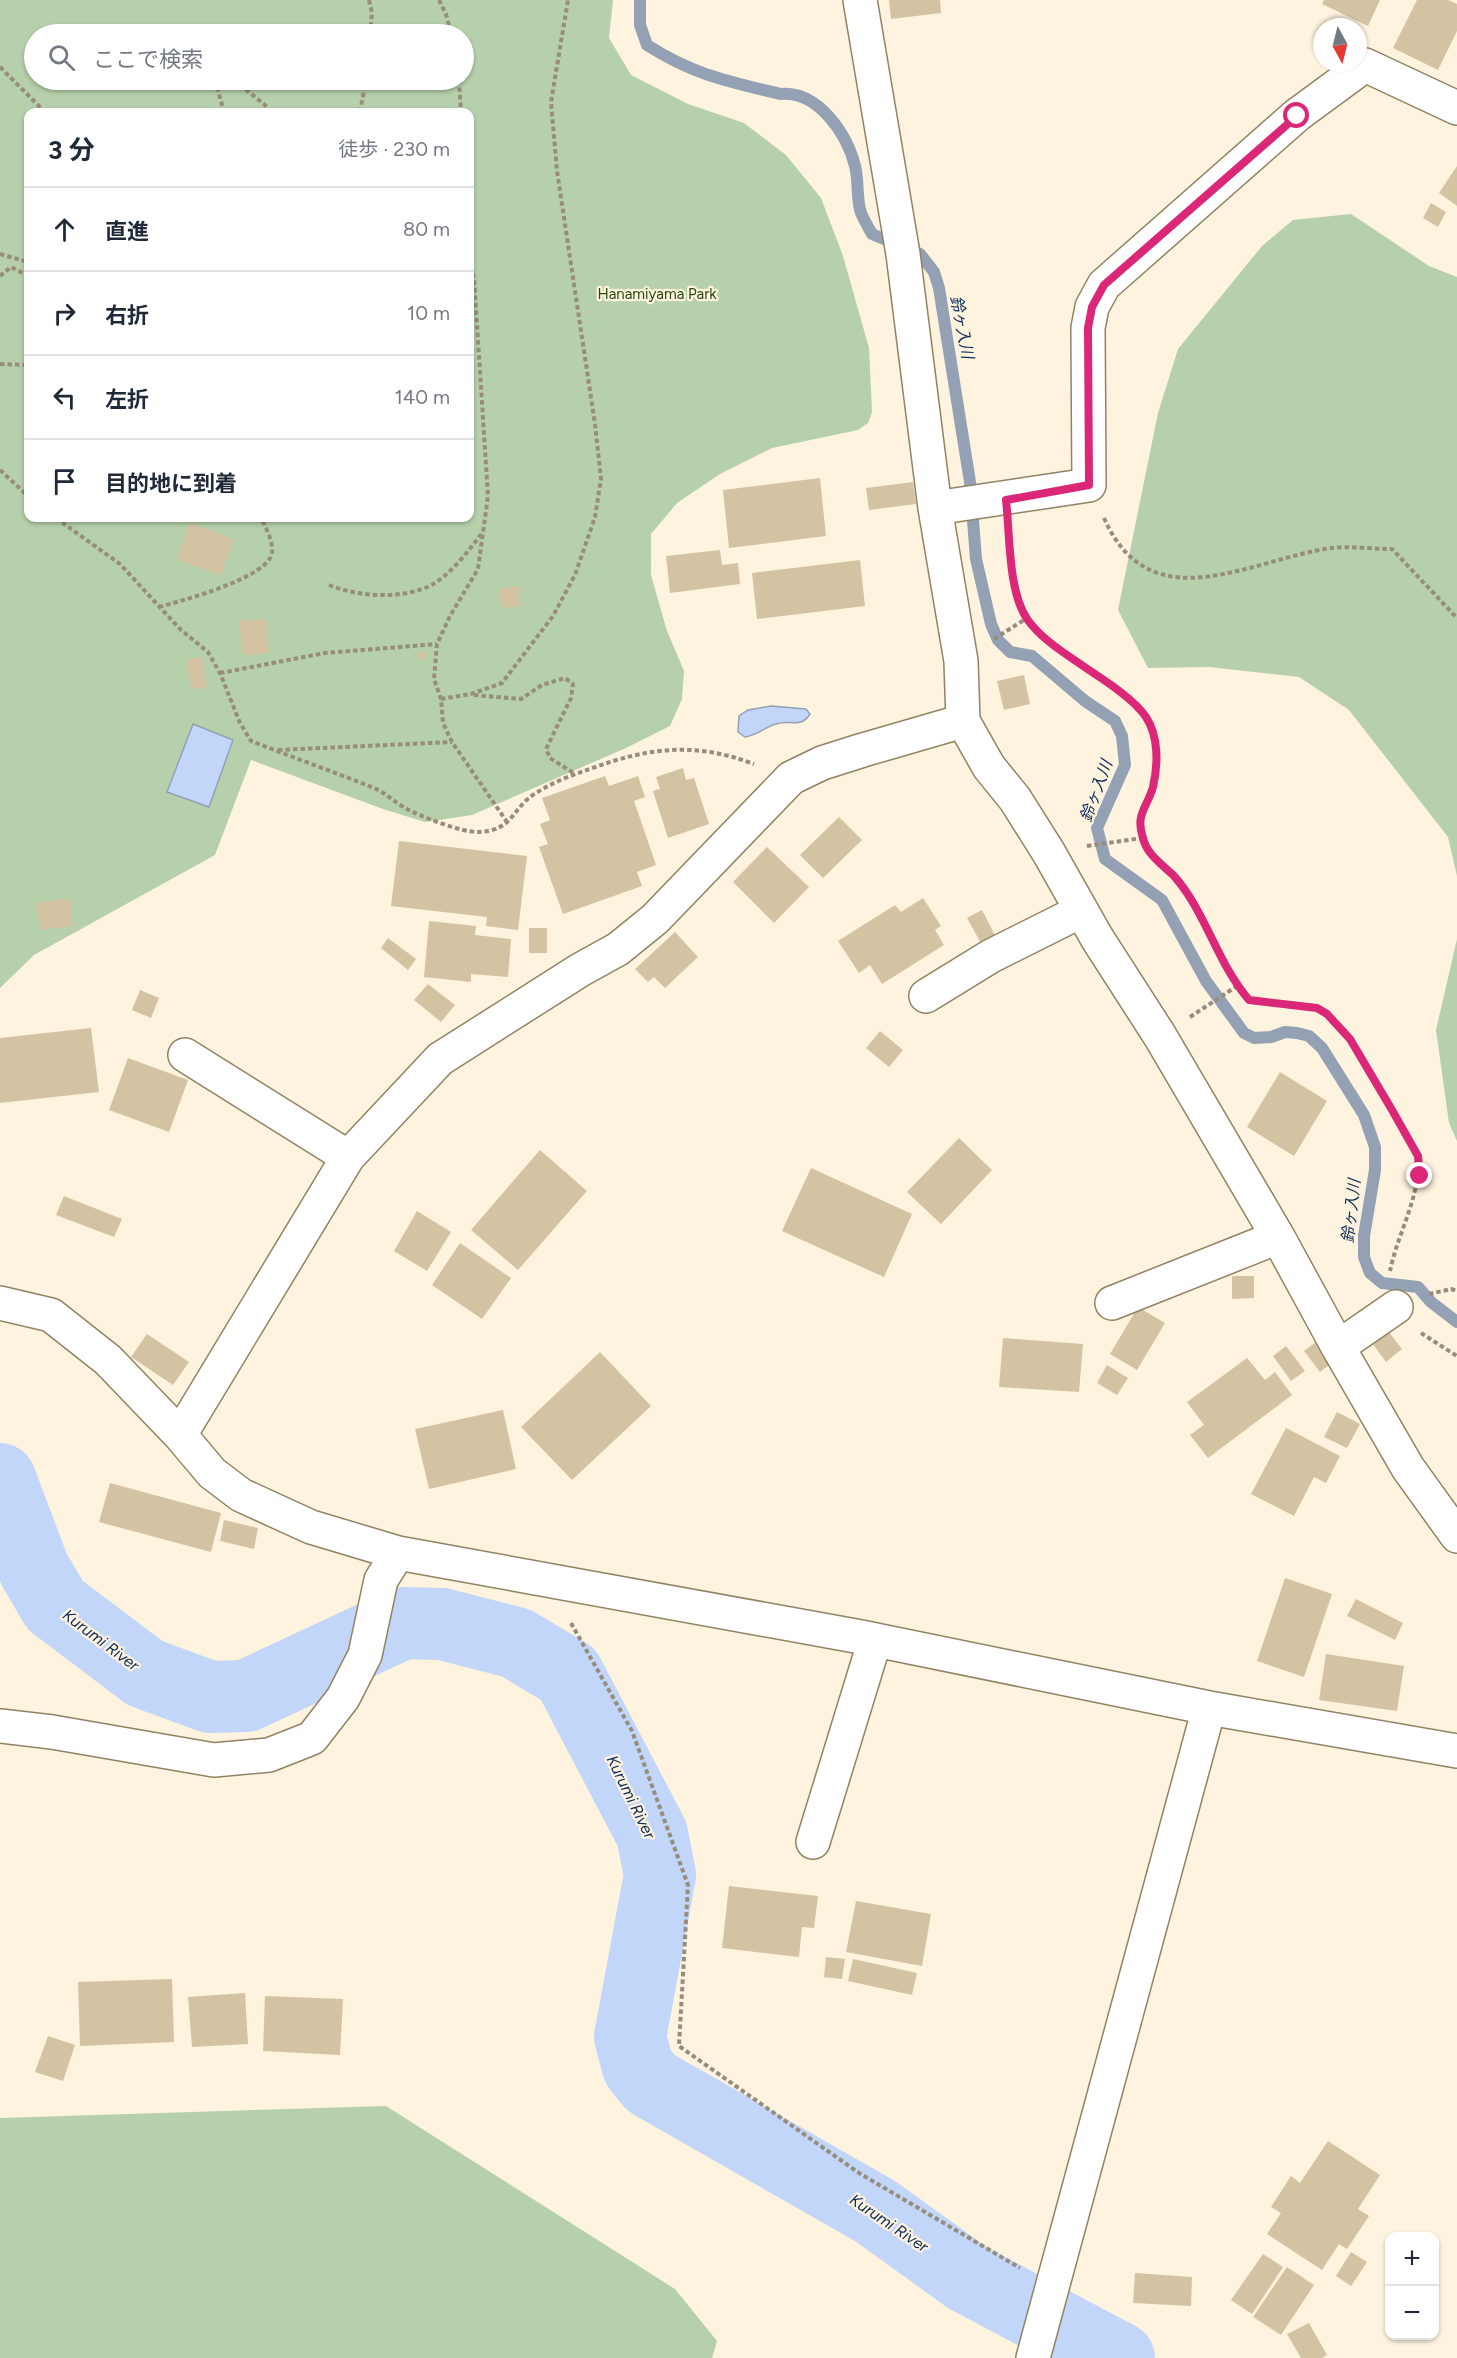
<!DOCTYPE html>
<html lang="ja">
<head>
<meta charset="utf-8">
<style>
	body { margin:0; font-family:Figtree,"Noto Sans JP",sans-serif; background:#f6f6f7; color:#1f2937 }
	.controls { position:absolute; right:18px; bottom:18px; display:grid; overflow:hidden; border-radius:12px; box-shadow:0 2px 4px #0004 }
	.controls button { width:54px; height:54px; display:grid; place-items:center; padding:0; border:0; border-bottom:2px solid #e0e1e3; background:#fff; color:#1f2937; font:30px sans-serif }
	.compass { position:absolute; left:1313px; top:18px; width:54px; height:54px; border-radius:50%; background:#fff; box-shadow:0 2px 4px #0004; rotate:173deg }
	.stop { position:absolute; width:18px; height:18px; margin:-14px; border:4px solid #db2777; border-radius:50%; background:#fff }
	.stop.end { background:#db2777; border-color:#fff; box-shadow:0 2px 6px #0008 }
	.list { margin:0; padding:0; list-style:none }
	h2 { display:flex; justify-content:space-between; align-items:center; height:78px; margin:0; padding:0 24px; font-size:26px }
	h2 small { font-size:20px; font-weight:400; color:#747a83 }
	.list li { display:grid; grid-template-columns:39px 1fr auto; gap:18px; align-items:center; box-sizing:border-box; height:84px; padding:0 24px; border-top:2px solid #e0e1e3 }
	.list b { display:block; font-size:22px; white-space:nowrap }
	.list em { font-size:20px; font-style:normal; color:#747a83 }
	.icon { flex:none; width:33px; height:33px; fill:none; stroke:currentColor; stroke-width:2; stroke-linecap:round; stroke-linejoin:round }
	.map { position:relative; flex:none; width:1457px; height:2358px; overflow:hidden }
	.search { position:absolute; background:#fff; box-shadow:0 2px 4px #0004; left:24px; top:24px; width:450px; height:66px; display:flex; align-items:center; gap:15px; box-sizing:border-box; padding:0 21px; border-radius:33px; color:#747a83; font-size:22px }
	.panel { position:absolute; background:#fff; box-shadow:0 2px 4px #0004; left:24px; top:108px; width:450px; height:414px; border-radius:12px }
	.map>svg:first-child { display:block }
	.green { fill:#b6d0ab; fill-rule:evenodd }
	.water { fill:#c1d6f9; stroke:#94a1b5; stroke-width:1.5 }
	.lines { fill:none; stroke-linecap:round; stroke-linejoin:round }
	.stream { stroke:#94a1b5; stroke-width:12 }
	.river { stroke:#c1d6f9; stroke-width:72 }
	.building { fill:#d4c3a2 }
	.minor-casing { stroke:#928262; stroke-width:36 }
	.path { stroke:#968d7c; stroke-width:4; stroke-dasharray:4.5 3; stroke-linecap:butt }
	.minor { stroke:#fff; stroke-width:33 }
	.route { stroke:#db2777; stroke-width:8 }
	.labels { text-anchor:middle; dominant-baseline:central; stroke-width:4.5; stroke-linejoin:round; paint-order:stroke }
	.park-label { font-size:15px; fill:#254a0f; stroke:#fef3de }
	.water-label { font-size:16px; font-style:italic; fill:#0a295b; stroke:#fef3de }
</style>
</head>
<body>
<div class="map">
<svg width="1457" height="2358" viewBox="0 0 1457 2358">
	<rect width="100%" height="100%" fill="#fef3de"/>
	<path class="green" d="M0,0H613L609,38L631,75L688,104L744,123L786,155L821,198L843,256L869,348L872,412L868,423L858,430L772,448L720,474L677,503L651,534V575L667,631L684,671L682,699L670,726L626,748L472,815L425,822L383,809L251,760L215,855L34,955L0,988ZM34,34H464V80H34ZM28,112H470V518H28Z
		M1351,214L1429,266L1457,277V876L1448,837L1349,710L1299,677L1209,667L1148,668L1118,610L1158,413L1178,349L1262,246L1293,220Z
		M1457,939V1141L1449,1123L1436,1030Z
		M386,2106L675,2289L717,2341L712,2358H0V2118Z"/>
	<path class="water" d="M771,706L806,709L810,714C801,729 790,719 776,724C765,727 758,735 745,737L738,732L739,716L748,710Z
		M193,724L233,740L209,807L167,792Z"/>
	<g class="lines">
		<path class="stream" d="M640,0V25L647,45C694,75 727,81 780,94C818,90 847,134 855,166C859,181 856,198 861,213C864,220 868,227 872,234L920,254L934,272L939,288L970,482L976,559L991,624L998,640L1010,652L1032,656L1085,701L1115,721L1122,736L1125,765L1097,828L1105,859L1162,900L1206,981L1244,1033L1254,1038L1271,1037L1285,1032L1297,1033L1309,1036L1322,1048L1364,1115L1375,1147V1170L1364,1236V1257L1370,1273L1382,1283L1418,1287L1431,1302L1457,1322"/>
		<path class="river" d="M0,1479L34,1569L55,1605L145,1673L210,1697L246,1696L403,1623L442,1624L516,1643L568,1674L652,1834L660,1875L630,2037L638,2067L651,2083L875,2211L968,2278L1119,2358"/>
	</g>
	<path class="building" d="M889,0H940L941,13L891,19Z
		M1324,0H1380L1368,26L1322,4Z
		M1417,0H1448L1457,4V31L1438,70L1393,48Z
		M1457,166V206L1439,193Z
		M1431,203L1446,212L1438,227L1423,218Z
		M820,478L826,536L729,548L723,490Z
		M913,482L916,504L869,510L866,488Z
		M189,523L234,539L221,575L177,560Z
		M720,550L722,565L738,563L740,584L670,593L666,556Z
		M860,560L865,606L757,619L752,573Z
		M519,586L521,606L501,608L499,589Z
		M265,619L269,653L243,655L239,621Z
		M418,651H423L426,655L423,660L419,659L416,655Z
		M202,657L206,688L191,689L187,659Z
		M1024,675L1030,704L1004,710L997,681Z
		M683,768L686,780L694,778L709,824L668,838L653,791L660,789L656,777Z
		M605,776L609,786L638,776L645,797L634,801L656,865L637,872L642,886L563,914L539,847L548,844L540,824L550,820L542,798Z
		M839,817L862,840L823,878L800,855Z
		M399,841L527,856L518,930L486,926L487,917L391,906Z
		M767,847L809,887L774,923L733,882Z
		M70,898L73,926L40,930L36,903Z
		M923,898L941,926L935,930L944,945L882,984L870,965L859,973L838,941L895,905L901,912Z
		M982,910L997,939L983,947L967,918Z
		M429,921L476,926L475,935L511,939L508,977L471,974V982L424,977Z
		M529,928H547V953H529Z
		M675,932L698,957L665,988L654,977L648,982L635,969Z
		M388,938L416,959L408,970L381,948Z
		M428,984L455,1005L441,1022L414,1000Z
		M140,990L159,998L151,1018L132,1010Z
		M91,1028L99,1092L0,1103V1038Z
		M880,1031L903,1050L889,1067L866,1048Z
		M128,1058L188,1080L169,1132L109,1110Z
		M1280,1072L1327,1101L1294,1156L1247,1127Z
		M959,1138L992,1170L941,1224L907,1192Z
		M540,1150L587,1191L518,1270L471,1230Z
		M811,1168L912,1214L884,1277L782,1231Z
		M64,1196L122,1219L114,1237L56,1215Z
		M417,1211L451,1232L427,1271L394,1251Z
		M460,1243L511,1278L482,1319L432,1285Z
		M1232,1276H1254V1298L1232,1299Z
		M1138,1307L1165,1323L1137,1370L1110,1354Z
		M1388,1331L1402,1349L1386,1362L1372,1343Z
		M147,1334L189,1362L173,1385L131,1357Z
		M1003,1338L1083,1344L1079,1392L999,1387Z
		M1317,1341L1333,1362L1320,1372L1304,1351Z
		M1286,1346L1305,1371L1291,1381L1273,1356Z
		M600,1352L651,1406L572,1480L521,1427Z
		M1247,1358L1265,1380L1275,1372L1292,1395L1208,1458L1190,1435L1204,1425L1187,1402Z
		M1107,1365L1128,1378L1117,1395L1097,1383Z
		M503,1410L516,1469L429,1489L415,1429Z
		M1337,1412L1360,1424L1347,1448L1324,1437Z
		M1286,1428L1340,1456L1326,1483L1314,1477L1294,1516L1251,1494Z
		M110,1483L221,1513L211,1552L99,1522Z
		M224,1520L258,1528L254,1549L220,1541Z
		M1285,1578L1332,1594L1304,1677L1257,1661Z
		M1356,1599L1403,1623L1395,1640L1347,1616Z
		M1326,1654L1404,1666L1397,1711L1319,1700Z
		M729,1886L818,1896L814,1928L802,1927L799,1957L722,1948Z
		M856,1901L931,1914L922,1966L846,1952Z
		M826,1957L845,1959L842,1979L824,1977Z
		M853,1959L917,1973L912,1995L848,1981Z
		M172,1979L174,2042L80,2046L78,1982Z
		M245,1993L248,2044L192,2047L188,1997Z
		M265,1996L343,1999L340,2055L263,2051Z
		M48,2036L75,2045L63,2081L35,2072Z
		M1328,2141L1380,2175L1358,2209L1369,2216L1347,2249L1339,2244L1322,2270L1267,2234L1281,2213L1271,2207L1291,2176L1300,2183Z
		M1351,2252L1367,2262L1351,2286L1336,2276Z
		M1263,2254L1283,2267L1252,2314L1231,2300Z
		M1287,2267L1314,2285L1281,2335L1253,2317Z
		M1135,2273L1192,2277L1191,2306L1133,2303Z
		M1309,2323L1327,2355L1322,2358H1301L1287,2334Z"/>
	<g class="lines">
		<defs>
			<path id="minor" d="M860,0L903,254L935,508L961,661L963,721L989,767L1015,799L1049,853L1097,938L1160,1036L1278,1237L1338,1347L1408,1468L1457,1536
				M935,508L1089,485L1088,328L1092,307L1104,285L1297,115L1365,65L1457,108
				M926,996L991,956L1081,911
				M185,1055L348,1157
				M0,1303L51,1315L108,1360L180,1435L212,1473L241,1495L311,1527L398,1553L861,1637L1209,1708L1457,1751
				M1112,1303L1278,1237
				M1338,1347L1396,1307
				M180,1435L348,1157L440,1059L580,970L618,949L655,919L791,778L822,763L863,750L963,721
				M0,1726L52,1732L214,1760L269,1755L312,1738L343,1698L365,1655L381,1580L398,1553
				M813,1842L875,1640
				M1033,2358L1209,1708"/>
		</defs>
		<use href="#minor" class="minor-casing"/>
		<path class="path" d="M369,0L372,13L370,34
			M439,0L446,14L451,34
			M0,67L45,112
			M215,80L224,112
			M234,80L265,105L270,112
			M459,80L461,112
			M360,112L366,80
			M0,254L28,262
			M470,266L474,278L488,496L478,569L450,616L437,644L434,679L441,699L443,723L452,742L507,822
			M0,276L11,267L28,276
			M0,364L28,365
			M0,470L28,496
			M56,518L120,564L180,629L208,652L220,673L240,723L251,741C292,757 334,772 374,788C386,793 394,802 405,808C420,816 462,833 479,832C515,830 511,808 536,793C553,782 572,775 590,769C649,747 695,742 754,764
			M1104,518C1151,624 1250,559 1332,548C1351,546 1373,549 1392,549L1457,618
			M1010,533C1012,553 1010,578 1016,596C1035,654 1112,671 1145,715C1160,734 1160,769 1151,790C1144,809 1136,816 1142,838C1147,856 1165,864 1176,879C1201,912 1218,951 1237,986L1249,1000C1271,1005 1296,1000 1317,1009C1351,1022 1399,1123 1418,1156C1421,1196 1398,1232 1390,1271
			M329,585C356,596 394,599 422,589C446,582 469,550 483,532
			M159,607C181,601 271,577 272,552C273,541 266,528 261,518
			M994,639L1027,618
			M220,673L325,653L437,644
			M474,695L521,699L542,685L565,678L573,684L571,698L546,749L550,758L575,774
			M441,699L471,694L502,683L553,616L575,575L595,517L601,479L595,424L557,171L551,102L568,0
			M278,750L452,742
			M1087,846L1142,838
			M1190,1017L1237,986
			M1429,1294L1451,1289L1457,1291
			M1421,1333L1457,1356
			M571,1623L632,1731L688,1885L679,2046L859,2173L1020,2268"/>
		<use href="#minor" class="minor"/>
	</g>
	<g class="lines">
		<path class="route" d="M1297,116L1104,285L1092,307L1088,328L1089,485L1006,500C1010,534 1008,591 1027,619C1042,640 1066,654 1086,668C1104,680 1134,699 1146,717C1159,737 1158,765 1153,787C1147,808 1135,814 1143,838C1147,855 1162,864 1174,876C1206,912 1217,963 1249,1000L1317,1008L1327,1014L1350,1039L1392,1110L1418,1156L1420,1176"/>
	</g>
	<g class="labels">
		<g class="park-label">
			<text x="657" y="294">Hanamiyama Park</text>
		</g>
		<g class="water-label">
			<text transform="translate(962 327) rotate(79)">鈴ヶ入川</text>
			<text transform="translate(1096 791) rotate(-70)">鈴ヶ入川</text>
			<text transform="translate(1351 1211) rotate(-84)">鈴ヶ入川</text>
			<text transform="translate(101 1640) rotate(37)">Kurumi River</text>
			<text transform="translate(631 1797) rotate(64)">Kurumi River</text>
			<text transform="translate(889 2223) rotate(34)">Kurumi River</text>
		</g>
	</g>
</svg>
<div class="controls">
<button>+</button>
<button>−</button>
</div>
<svg class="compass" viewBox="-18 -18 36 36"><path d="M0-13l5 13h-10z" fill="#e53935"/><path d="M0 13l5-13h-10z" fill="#747a83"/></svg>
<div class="stop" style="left:1297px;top:116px"></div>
<div class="stop end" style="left:1420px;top:1176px"></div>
<div class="search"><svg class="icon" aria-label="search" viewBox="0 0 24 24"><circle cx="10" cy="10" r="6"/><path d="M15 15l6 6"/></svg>ここで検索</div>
<section class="panel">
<h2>3 分<small>徒歩 · 230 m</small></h2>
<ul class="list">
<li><svg class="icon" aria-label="ahead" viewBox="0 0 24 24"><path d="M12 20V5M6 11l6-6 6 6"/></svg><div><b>直進</b></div><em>80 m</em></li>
<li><svg class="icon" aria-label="right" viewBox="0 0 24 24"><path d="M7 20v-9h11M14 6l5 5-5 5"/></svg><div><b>右折</b></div><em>10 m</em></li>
<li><svg class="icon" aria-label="left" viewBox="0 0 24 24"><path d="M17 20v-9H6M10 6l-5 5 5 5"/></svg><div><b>左折</b></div><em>140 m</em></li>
<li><svg class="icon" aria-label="arrive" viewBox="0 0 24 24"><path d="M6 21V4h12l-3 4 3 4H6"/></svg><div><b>目的地に到着</b></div></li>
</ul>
</section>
</div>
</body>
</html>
